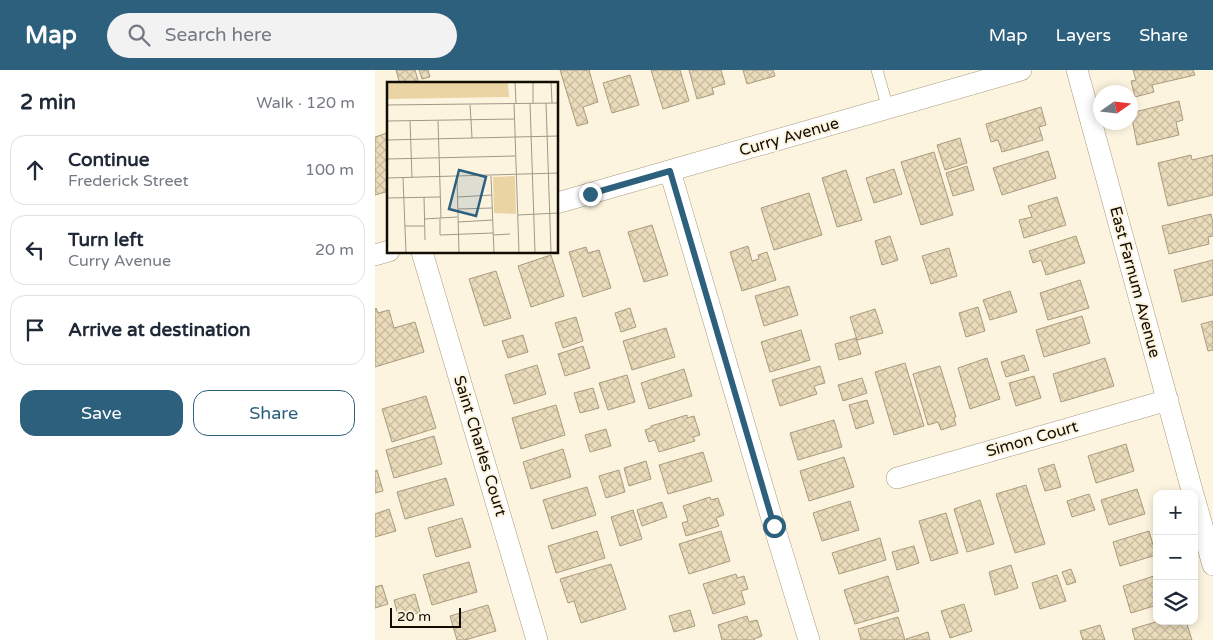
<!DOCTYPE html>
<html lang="en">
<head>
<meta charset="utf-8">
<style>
	body { margin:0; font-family:"Varela Round",sans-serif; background:#f2f2f3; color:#1f2937 }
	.controls { position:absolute; right:15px; bottom:15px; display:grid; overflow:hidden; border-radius:10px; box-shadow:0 2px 8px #0003 }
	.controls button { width:45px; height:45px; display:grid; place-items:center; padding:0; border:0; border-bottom:1px solid #e0e1e3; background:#fff; color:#1f2937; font:25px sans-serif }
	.compass { position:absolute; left:718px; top:15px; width:45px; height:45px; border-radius:50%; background:#fff; box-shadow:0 2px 8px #0003; rotate:76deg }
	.scale { position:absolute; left:15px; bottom:12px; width:71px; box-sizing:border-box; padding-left:5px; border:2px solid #120d03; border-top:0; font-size:14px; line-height:18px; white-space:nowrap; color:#120d03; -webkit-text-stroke:4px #fdf4e0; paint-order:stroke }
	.stop { position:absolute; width:15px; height:15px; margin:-11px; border:4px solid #2d607d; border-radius:50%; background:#fff }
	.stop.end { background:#2d607d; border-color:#fff; box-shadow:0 1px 5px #0008 }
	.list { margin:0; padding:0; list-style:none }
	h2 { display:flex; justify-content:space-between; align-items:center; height:65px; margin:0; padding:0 20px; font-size:21px }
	h2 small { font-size:16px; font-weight:400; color:#747a83 }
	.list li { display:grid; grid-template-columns:32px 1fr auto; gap:15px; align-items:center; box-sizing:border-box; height:70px; margin:0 10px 10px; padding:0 10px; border:1px solid #e0e1e3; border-radius:15px }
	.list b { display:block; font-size:19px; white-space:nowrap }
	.list p { margin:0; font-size:16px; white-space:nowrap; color:#747a83 }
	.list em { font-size:16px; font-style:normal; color:#747a83 }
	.actions { display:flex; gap:10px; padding:15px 20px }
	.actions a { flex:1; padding:11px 0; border:1px solid #2d607d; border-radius:15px; text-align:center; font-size:18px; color:#2d607d }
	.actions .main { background:#2d607d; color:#fff }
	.icon { flex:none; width:28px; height:28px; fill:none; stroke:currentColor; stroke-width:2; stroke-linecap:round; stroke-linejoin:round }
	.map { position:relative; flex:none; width:838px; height:570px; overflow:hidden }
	header { display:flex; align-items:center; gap:30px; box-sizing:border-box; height:70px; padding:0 25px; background:#2d607d; color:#fff }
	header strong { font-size:24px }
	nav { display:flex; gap:28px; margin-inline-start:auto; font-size:18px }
	.search { width:350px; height:45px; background:#f2f2f3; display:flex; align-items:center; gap:12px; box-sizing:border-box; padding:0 18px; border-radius:28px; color:#747a83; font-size:19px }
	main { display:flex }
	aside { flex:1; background:#fff }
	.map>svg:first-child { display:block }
	.building { fill:url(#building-cross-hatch); stroke:#aa9b7d }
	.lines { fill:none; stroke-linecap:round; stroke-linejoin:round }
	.service-casing { stroke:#a89a7b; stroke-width:12 }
	.minor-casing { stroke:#a89a7b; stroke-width:22 }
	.service { stroke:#fff; stroke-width:11 }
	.minor { stroke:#fff; stroke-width:21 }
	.route { stroke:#2d607d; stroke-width:6 }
	.labels { text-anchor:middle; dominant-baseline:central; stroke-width:4; stroke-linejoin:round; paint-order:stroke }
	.street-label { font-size:16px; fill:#120d03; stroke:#fdf4e0 }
	.inset-road { fill:none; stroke:#9f9888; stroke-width:1 }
	.view { fill:#2d607d; fill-opacity:0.15; stroke:#2d607d; stroke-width:2.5 }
	.inset-edge { fill:none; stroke:#120d03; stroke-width:2.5 }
</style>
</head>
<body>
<header>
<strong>Map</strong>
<div class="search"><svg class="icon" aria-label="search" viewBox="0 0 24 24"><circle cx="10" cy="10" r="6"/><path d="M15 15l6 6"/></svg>Search here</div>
<nav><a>Map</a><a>Layers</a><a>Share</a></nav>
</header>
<main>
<aside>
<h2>2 min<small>Walk · 120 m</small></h2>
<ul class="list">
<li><svg class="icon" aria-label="ahead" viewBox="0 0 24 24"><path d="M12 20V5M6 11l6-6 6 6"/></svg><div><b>Continue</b><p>Frederick Street</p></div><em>100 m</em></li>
<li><svg class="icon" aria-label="left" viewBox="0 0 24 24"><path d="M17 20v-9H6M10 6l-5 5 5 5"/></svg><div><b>Turn left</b><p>Curry Avenue</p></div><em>20 m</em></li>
<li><svg class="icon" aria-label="arrive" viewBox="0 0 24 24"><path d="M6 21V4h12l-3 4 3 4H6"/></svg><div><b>Arrive at destination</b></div></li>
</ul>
<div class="actions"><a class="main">Save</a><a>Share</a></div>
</aside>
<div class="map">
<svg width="838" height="570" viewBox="0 0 838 570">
	<defs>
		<pattern id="building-cross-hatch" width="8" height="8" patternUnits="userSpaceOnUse" patternTransform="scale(1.25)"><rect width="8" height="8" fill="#eadbbb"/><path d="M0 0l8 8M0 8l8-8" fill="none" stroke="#c8bb9f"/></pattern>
	</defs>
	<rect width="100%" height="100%" fill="#fdf4e0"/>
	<path class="building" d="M21,0H40L44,14H25Z
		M44,0H53L55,7L47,9Z
		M185,0H214L223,32L208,37L213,53L202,56Z
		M276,0H305L314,31L288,39Z
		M314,0H346L350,14L337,18L339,24L322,29Z
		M368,0H398L400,6L372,14Z
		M758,0H818L820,5L777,15L779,22L760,27L756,11L761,10Z
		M255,5L264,35L237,43L228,13Z
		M804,31L808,50L801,52L804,65L762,75L756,43Z
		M666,37L671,55L664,57L668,70L627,82L623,70L616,72L611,54Z
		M12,63L14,70V121L0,125V67Z
		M585,68L592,93L570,100L562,75Z
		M673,81L681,108L627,125L618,98Z
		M559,82L578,145L546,155L526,92Z
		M816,85L817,90L838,85V125L793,136L783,93Z
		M592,96L599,120L578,126L571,103Z
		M519,99L527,124L499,133L491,108Z
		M471,100L487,150L462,157L447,108Z
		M434,123L447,165L399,180L386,138Z
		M682,127L691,155L649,168L644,150L657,147L653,136Z
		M836,144L838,154V166L833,167L834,174L794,184L787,156Z
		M277,155L293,205L269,212L253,162Z
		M515,166L523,190L507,195L500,171Z
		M701,166L710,193L671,205L666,190L658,193L654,181Z
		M373,176L377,191L384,189L383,185L392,182L401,210L367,221L355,182Z
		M211,177L213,183L224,180L236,218L208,227L194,182Z
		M574,178L582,206L556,214L547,186Z
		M176,185L189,226L156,237L143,196Z
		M838,190V225L807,232L799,200Z
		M121,201L136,248L109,256L94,209Z
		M705,210L714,238L673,250L665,223Z
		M414,216L423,245L389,256L380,226Z
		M635,221L642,242L615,250L608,230Z
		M603,237L610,261L591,267L584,243Z
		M1,238L3,243L14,240L19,258L40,252L49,282L0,297V239Z
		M255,238L261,257L246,262L240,243Z
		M500,239L508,263L482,270L475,247Z
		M707,246L715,273L669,287L661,260Z
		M201,247L208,271L188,278L180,253Z
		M838,251V280L833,281L826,254Z
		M291,258L300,287L257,300L248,271Z
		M426,260L435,290L395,302L386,272Z
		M148,265L153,282L133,288L127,271Z
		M481,268L486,284L464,290L460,274Z
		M208,276L215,298L190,306L183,284Z
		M649,285L654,300L631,307L626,292Z
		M612,288L625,329L595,339L583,298Z
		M730,288L739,316L686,332L678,304Z
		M530,293L549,356L519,365L500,302Z
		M162,295L171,324L139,334L130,305Z
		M445,296L450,313L439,316L442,324L405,336L397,310Z
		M565,296L581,347L579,348L581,355L566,360L563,352L553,355L538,304Z
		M309,299L317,326L274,339L266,313Z
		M252,305L260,332L233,340L224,313Z
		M659,306L666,328L641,336L634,313Z
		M487,308L492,323L468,331L463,315Z
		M218,318L224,338L205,343L199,323Z
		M51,326L61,358L17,372L7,339Z
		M492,330L499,353L481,359L474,335Z
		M181,335L190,365L146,379L137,348Z
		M312,345V348L319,346L325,365L318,367L320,371L284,382L280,370L274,372L270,360L276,358V356Z
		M459,350L467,377L423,390L415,363Z
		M231,359L236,376L215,382L210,365Z
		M59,366L67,394L19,408L11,380Z
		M751,374L759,401L721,413L713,386Z
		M188,379L196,407L156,419L148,392Z
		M328,382L337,411L293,424L284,395Z
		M469,387L479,417L434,431L425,401Z
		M271,391L276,409L254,416L249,398Z
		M679,394L686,417L670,421L663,399Z
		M2,400L8,421L0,423V401Z
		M244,400L250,422L231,428L224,406Z
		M71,408L79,435L30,449L22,422Z
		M651,415L670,474L640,483L621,424Z
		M212,417L221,445L177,459L168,430Z
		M762,419L770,444L734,455L726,430Z
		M714,424L720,440L697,447L692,431Z
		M335,427L336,430L343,428L349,445L341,448L344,456L311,466L307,453L313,451L308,436Z
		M605,430L619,474L592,482L579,439Z
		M475,431L484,460L447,471L438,443Z
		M287,432L292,447L267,456L262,440Z
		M14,439L21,461L0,467V444Z
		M258,440L267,469L245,476L236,447Z
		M571,443L583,483L556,491L544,451Z
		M87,448L96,477L61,487L53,458Z
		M222,461L230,488L181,503L173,476Z
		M346,461L355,491L314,504L304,474Z
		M774,461L781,485L745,496L738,472Z
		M505,468L511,490L464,504L457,483Z
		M539,476L544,493L522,500L517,482Z
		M94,492L102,522L57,535L48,505Z
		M236,494L251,539L206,553L199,531L193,533L185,509Z
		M636,495L643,518L620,525L614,502Z
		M696,499L701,512L692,515L687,502Z
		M361,504L362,508L369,506L373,519L366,521L370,534L338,544L328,514Z
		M682,505L691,531L665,539L657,513Z
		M782,505V535L756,543L748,516Z
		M513,506L524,541L480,554L469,520Z
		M7,515L13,534L0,538V517Z
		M40,524L45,542L24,549L19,530Z
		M589,534L597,561L575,568L566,541Z
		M113,535L121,561L90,570H82L75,546Z
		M315,540L320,556L299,562L294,546Z
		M372,546L374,552L382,550L387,566L379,569L380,570H347L343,555Z
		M523,547L530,570H486L483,559Z
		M784,551H811L817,570H760L757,559Z
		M725,555L730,570H708L705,561Z
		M553,562L555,570H531V569Z"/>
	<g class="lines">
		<defs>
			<path id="service" d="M502,0L513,39"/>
			<path id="minor" d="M702,0L818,424
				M295,101L399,456L434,570
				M182,133L646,0
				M47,182L162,570
				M0,185L14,181
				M522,408L793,330
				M819,427L838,495"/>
		</defs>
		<use href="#service" class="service-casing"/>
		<use href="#minor" class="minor-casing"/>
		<use href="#service" class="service"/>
		<use href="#minor" class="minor"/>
	</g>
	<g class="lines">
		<path class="route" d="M215,124L295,101L399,456"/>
	</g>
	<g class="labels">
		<g class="street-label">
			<text transform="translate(414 67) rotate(-16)">Curry Avenue</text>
			<text transform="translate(760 212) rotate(75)">East Farnum Avenue</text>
			<text transform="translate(657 369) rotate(-16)">Simon Court</text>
			<text transform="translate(105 376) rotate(73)">Saint Charles Court</text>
		</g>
	</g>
	<g transform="translate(12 12)">
		<rect width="171" height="171" fill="#fdf4e0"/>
		<path d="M0,0H121L122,15L0,17Z" fill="#ead4a4"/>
		<path d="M128,94L129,132L107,131L106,95Z" fill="#ead4a4"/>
		<path class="inset-road" d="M128,0L129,21M146,0V21M164,0L165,21M127,21L132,171M143,21L148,170M159,21L164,170M0,23L172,21M83,23L84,38M84,38L85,56M0,39L128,37M23,39L25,96M51,39L54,136M0,58L172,54M0,77L128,74M104,94L107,171M70,95L72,171M0,96L172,91M16,96L19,171M37,115L38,158M71,115L105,113M0,116L53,115M71,127L105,126M131,133L172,131M37,137L70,135M53,137V153L106,151M71,140L106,138M18,144H37M106,153L123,152M132,171L172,170"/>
		<path class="view" d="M72,88L99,95L89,134L62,127Z"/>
		<rect width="171" height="171" class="inset-edge"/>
	</g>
</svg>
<div class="controls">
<button>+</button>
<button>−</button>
<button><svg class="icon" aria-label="layers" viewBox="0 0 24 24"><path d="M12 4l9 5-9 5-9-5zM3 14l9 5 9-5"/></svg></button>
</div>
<svg class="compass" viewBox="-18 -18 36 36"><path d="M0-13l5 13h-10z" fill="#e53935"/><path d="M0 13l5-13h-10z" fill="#747a83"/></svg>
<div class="scale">20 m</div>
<div class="stop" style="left:399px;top:456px"></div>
<div class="stop end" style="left:215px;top:124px"></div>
</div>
</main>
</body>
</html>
